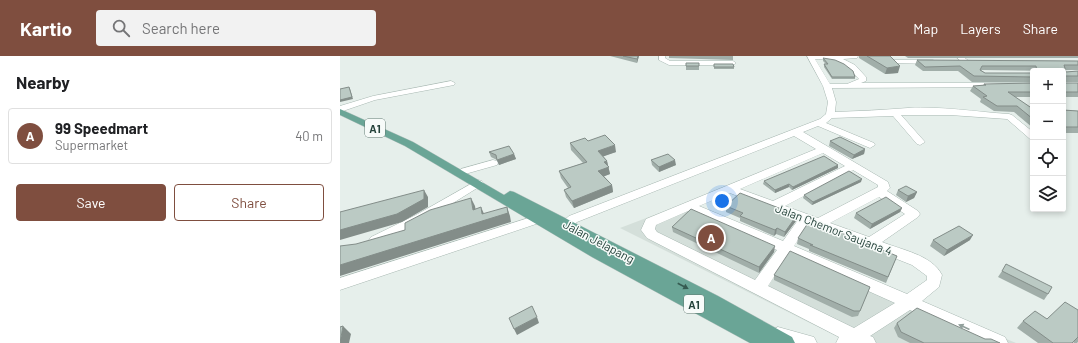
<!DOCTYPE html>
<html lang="en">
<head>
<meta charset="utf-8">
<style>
	body { margin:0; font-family:Barlow,sans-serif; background:#f2f2f2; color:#202124 }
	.controls { position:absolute; right:12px; top:12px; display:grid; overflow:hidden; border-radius:4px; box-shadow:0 2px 6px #0003 }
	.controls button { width:36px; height:36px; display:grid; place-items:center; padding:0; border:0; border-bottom:1px solid #e0e0e0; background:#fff; color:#202124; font:20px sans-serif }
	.you { position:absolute; left:382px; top:145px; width:14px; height:14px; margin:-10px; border:3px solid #fff; border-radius:50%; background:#1a73e8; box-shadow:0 0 0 6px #1a73e833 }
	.badge { display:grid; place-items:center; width:26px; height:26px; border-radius:50%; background:#7f4e3f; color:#fff; font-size:13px; font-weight:700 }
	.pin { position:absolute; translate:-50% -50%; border:2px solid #fff; box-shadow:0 1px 4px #0006 }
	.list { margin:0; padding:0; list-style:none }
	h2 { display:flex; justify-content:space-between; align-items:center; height:52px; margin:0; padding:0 16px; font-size:17px }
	h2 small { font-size:13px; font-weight:400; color:#757577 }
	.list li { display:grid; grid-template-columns:26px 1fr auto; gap:12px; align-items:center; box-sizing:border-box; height:56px; margin:0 8px 8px; padding:0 8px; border:1px solid #e0e0e0; border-radius:4px }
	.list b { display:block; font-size:15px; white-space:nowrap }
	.list p { margin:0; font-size:13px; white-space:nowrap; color:#757577 }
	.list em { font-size:13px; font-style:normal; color:#757577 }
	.actions { display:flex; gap:8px; padding:12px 16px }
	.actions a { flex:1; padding:9px 0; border:1px solid #7f4e3f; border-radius:4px; text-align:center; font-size:14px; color:#7f4e3f }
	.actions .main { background:#7f4e3f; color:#fff }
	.icon { flex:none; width:22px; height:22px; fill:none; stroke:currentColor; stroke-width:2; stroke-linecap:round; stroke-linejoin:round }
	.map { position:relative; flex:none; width:738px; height:287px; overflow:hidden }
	header { display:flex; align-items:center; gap:24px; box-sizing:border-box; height:56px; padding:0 20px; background:#7f4e3f; color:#fff }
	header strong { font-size:19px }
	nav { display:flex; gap:22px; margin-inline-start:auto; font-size:14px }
	.search { width:280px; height:36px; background:#f2f2f2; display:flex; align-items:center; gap:10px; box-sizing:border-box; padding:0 14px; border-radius:4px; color:#757577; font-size:15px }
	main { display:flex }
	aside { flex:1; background:#fff }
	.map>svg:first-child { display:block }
	.built { fill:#d4dfda }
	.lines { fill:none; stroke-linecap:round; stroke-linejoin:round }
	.minor-casing { stroke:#a8b8b2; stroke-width:1 }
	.major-casing { stroke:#c2cac8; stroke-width:1 }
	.minor { fill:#fff; fill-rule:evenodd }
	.major { fill:#6aa596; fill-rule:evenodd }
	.wall { fill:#a1aea9 }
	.shaded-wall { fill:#838d89 }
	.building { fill:#bbcac4; stroke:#838d89 }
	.oneway { fill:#365b51 }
	.oneway2 { fill:#92a09c }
	.labels { text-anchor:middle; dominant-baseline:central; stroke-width:3; stroke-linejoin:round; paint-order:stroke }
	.shield { fill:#f7fbf9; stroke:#637a73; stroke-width:1 }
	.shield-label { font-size:11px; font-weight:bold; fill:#24423a }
	.street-label { font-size:12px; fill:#24423a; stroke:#f7fbf9 }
</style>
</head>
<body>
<header>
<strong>Kartio</strong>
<div class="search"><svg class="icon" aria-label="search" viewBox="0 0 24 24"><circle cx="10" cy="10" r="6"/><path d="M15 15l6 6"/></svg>Search here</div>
<nav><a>Map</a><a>Layers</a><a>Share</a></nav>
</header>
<main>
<aside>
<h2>Nearby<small></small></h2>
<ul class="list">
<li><span class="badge">A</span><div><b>99 Speedmart</b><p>Supermarket</p></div><em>40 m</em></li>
</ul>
<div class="actions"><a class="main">Save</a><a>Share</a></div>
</aside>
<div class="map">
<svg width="738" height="287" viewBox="0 0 738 287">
	<rect width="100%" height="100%" fill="#e6efeb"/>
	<path class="built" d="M343,148L676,287H510L280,172Z"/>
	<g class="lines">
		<defs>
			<path id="minor" d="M319,0H325V2L330,5H393L396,7L393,9H329L319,4Z
				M467,0H518L517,2L503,3L515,9L526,21V25L521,27H693V31L492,32L496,46L495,56C519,55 544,54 568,52C601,50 636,56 669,58L672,59L693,76V84L690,83L667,63L610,59H561L585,86L580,89L577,88L553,60L492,62L486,67L534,87L535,89L530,92L478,70L463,76L548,126L550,132L547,135L578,155L580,158L578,161L542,186C562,194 592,199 602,219L599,231L582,245L665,281L668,287H641L570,254L530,280L533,281L536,287H496L499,281L307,182L301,174L306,163L476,93L454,80L237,166C231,172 224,181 214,178L212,175L229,160L480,63L486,58L488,46L483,30ZM475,3C498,3 504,6 519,23L507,28H490ZM483,97L505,110L433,145L400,133ZM513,114L538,129V131L478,162L445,150ZM390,137L458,164L443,185L359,150ZM539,141L565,158L529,181L490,167ZM348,155L437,194L415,224L317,176L315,173L316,169ZM468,168L572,209L587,220V224L567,238L454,190ZM448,199L555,247L514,272L428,230Z
				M615,0H622L641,14L640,16H634Z
				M553,4H593L596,6L593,8L551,7V5Z
				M111,25L115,27L114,29L35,44L0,56V50L33,40Z
				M153,104L157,105L158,107L157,109L125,118L120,115L121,113Z
				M138,124L142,125L144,127L142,129L84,165L41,187L36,189L31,187L29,184L31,181L76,159Z
				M198,159L202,160L204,163L202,166L0,234V222Z
				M438,271L474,281L477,287H440L432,284L429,279L432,274Z"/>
			<path id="major" d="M0,53L73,86L164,139L170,135L174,136L378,240L452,281L455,287H410L252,201L65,90L0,59Z"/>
		</defs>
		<use href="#minor" class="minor-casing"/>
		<use href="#major" class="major-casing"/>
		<use href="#minor" class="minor"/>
		<use href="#major" class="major"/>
	</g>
	<path class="wall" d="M270,0H299L297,7Z
		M329,0H393V4L329,2Z
		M519,0H550L558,17L545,18L519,2Z
		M565,0H738V2H568Z
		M483,2L515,21V23H492L484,11V8H486L483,5Z
		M577,4L738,5V14H725L726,16L738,15V26H725V27H738V41H723V15L641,14L645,17H693V26H632L618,15H583L575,9Z
		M359,7V14H346V10Z
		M374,8L394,11V13H374Z
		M693,27V41H675L693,53V72L674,56L654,55L640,46L641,43L630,35L633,30L643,29L644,28Z
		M723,54L738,55V77H723Z
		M248,85L276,96L263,100L267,105L270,118L264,120L272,129L273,136L234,152L226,141L224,134L228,132L221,122L219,115L243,107L231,94L230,87Z
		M490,85L525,93L524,98L512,103L489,90Z
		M149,96L174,98L176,103L159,109L157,104L151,101Z
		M311,104L336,109L319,116L312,109Z
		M498,109V112L452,134L449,131L435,137L423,128L424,125Z
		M521,126L472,149L463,142L464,139Z
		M558,134L577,136L574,142L566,146L556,139Z
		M386,150L456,165L444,181L436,178L434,180L400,165V162L386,156Z
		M562,152L560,156L530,173L514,162L516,157Z
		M332,171L434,196L419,217L333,176Z
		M458,182L557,200L546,227L469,195V193L457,188Z
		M593,184H630L604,200L590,190Z
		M666,209L708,238L704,244L658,221Z
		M434,219L530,231L518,260L512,261L434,224Z
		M738,254V286L737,287H734L733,286L732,287H698L677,272L683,265L707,263Z
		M557,267L645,283L660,287H570L558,281L554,272Z"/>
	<path class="shaded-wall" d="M298,0H299L297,7V3Z
		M560,10L558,17L545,18L547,12Z
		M9,31L10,33L13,43L0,46V44Z
		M275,89L276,96L259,102L258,95Z
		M525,93L524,98L512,103L514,99Z
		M174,98L176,103L159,109L157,104Z
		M335,104L336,109L319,116V111Z
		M267,105L270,118L260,122L258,115L264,106Z
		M498,109V112L452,134L453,131Z
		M522,123L521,126L472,149L473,146Z
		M449,128V131L435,137V134Z
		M272,129L273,136L234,152L232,145Z
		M84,134L88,141V151L62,166L0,184V174Z
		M577,136L574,142L566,146L568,140Z
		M131,142L135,150L137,162L133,154Z
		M141,151L145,160L167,151L170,160L171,166L0,220V209L142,158Z
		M562,152L560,156L530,173L532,168Z
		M457,159L456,165L444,181L445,176Z
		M437,172L436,178L434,180L435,174Z
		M633,179L630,184L604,200L607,194Z
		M435,190L434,196L419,217V211Z
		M197,261L199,267L177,279L174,273Z
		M3,270L11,278L9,287H0Z"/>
	<path class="building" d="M283,0H298L297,3Z
		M527,0H550L560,10L547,12Z
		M483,2L495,4L504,8L513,15L515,21H492L484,8H488Z
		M577,4L738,5V9H724L726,16L738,15V20H726L724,22L725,27H738V36H723V15H697L696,10H642L640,14L645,17H693V21L634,20L620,10L585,11Z
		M346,7H359V10H346Z
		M374,8H393L394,11H374Z
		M693,27V36H668L693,53V63L677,50H657L643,41L647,40L633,30L646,29L644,28Z
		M9,31L12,41L0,44V33Z
		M723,54L738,55V71H723Z
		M265,79L275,89L258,95L267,105L264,106L269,111L258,115L272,129L232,145L224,134L231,131L219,115L247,106L230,87L245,82L248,85Z
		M500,81L525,93L514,99L490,85Z
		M169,90L174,98L157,104L156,99L149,96Z
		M328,98L335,104L319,111L311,104Z
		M484,100L498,109L453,131L449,128L435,134L424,125Z
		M509,115L522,123L473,146L464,139Z
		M566,130L577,136L568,140L558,134Z
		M84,134V143L57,158L0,174V156Z
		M400,137L457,159L445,176L437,172L435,174L400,160L403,157L386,150Z
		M546,141L562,152L532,168L516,157Z
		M131,142L133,154L141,151L142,158L167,151L168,157L0,209V190L16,188L65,174V167L90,154Z
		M351,153L435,190L419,211L332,171Z
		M470,164L557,200L548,221L470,189H473L458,182Z
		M619,170L633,179L607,194L593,184Z
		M450,195L530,231L520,255H514L434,219Z
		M666,208L712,231L708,238L662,215Z
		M725,246L738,254V281L732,287H713L683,265L695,255L707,263Z
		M192,250L197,261L174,273L169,262Z
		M577,252L645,283H651L660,287H584L561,276L557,267Z
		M3,270L0,287V271Z"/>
	<defs><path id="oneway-solid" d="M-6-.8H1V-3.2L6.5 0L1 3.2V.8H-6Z"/></defs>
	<use class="oneway" href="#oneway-solid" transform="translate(343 230) rotate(28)"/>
	<use class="oneway2" href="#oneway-solid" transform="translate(624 271) rotate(-156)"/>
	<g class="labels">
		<g class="shield">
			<rect x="25" y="63" width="20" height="18" rx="3"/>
			<rect x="344" y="239" width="20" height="18" rx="3"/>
		</g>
		<g class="shield-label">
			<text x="35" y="72">A1</text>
			<text x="354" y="248">A1</text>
		</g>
		<g class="street-label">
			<text transform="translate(494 173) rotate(21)">Jalan Chemor Saujana 4</text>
			<text transform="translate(259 185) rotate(28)">Jalan Jelapang</text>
		</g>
	</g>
</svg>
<div class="controls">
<button>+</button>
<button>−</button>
<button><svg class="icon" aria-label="locate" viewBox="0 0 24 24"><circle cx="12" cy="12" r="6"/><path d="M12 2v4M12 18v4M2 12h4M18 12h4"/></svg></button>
<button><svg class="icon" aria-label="layers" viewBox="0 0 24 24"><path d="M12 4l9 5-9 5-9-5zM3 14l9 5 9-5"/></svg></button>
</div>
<div class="you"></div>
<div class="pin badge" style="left:371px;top:182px">A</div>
</div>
</main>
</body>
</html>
